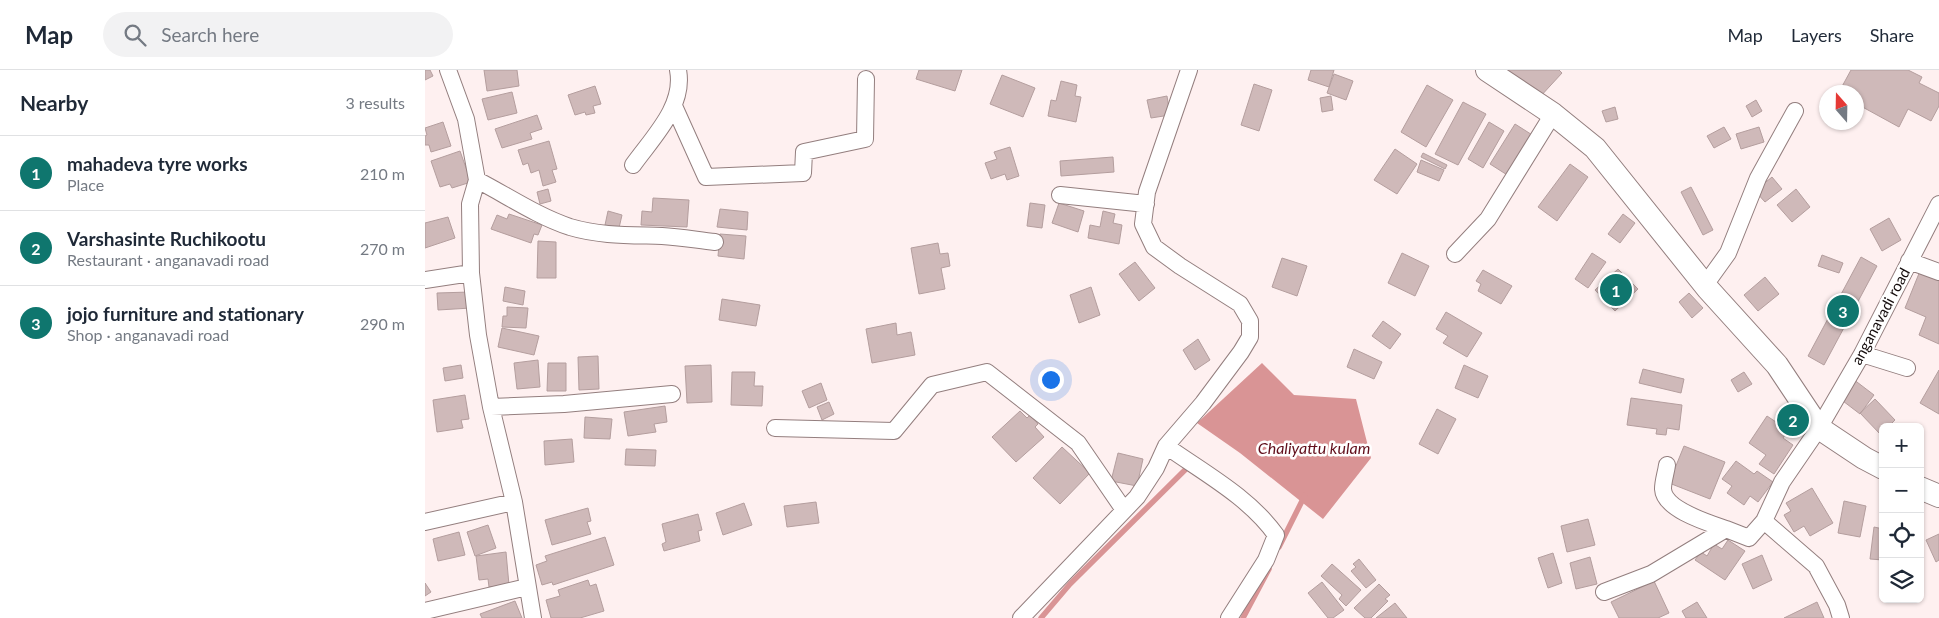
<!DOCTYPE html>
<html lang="en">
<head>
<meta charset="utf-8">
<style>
	body { margin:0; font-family:Lato,sans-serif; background:#f2f2f3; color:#1f2937 }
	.controls { position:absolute; right:15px; bottom:15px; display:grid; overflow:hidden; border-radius:8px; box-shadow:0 1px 4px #0004 }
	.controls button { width:45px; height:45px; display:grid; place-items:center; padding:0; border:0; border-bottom:1px solid #e0e1e3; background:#fff; color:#1f2937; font:25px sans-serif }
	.compass { position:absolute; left:1394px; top:15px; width:45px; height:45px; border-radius:50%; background:#fff; box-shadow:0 1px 4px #0004; rotate:340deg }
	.you { position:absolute; left:625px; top:309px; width:18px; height:18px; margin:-12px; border:4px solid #fff; border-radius:50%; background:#1a73e8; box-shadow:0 0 0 8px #1a73e833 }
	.badge { display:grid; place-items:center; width:32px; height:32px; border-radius:50%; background:#0f766e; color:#fff; font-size:16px; font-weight:700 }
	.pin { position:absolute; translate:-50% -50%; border:2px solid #fff; box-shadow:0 1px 5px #0006 }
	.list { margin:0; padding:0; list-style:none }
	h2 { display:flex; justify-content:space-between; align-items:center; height:65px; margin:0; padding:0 20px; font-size:21px }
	h2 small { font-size:16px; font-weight:400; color:#747a83 }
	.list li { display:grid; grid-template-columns:32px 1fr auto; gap:15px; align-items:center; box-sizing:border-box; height:75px; padding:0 20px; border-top:1px solid #e0e1e3 }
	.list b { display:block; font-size:19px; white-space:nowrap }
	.list p { margin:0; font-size:16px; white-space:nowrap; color:#747a83 }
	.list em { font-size:16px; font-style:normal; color:#747a83 }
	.icon { flex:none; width:28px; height:28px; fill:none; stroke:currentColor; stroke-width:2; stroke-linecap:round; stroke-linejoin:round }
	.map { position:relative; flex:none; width:1514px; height:548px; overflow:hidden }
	header { display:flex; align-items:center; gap:30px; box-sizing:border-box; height:70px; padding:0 25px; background:#fff; border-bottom:1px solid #e0e1e3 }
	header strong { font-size:24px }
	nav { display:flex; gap:28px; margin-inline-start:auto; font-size:18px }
	.search { width:350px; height:45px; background:#f2f2f3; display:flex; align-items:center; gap:12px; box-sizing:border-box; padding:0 18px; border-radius:28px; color:#747a83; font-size:19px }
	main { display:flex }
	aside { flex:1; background:#fff }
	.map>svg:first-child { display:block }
	.water { fill:#d99495 }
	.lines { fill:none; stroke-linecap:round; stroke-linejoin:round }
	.stream { stroke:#d99495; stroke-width:5.5 }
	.building { fill:#cfb9b9; stroke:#b49e9e }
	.street-casing { stroke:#937e7e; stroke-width:18 }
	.secondary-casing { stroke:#937e7e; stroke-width:24 }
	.street { stroke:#fff; stroke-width:16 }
	.secondary { stroke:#fff; stroke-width:22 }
	.labels { text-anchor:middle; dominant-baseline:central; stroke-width:5; stroke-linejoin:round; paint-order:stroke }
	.street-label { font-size:15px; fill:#140c0c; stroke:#fff }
	.water-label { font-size:16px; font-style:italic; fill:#610f1c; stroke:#fff }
</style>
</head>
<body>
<header>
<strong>Map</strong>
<div class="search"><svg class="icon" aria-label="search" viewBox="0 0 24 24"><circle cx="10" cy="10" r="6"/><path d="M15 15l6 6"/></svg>Search here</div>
<nav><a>Map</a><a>Layers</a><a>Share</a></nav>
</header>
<main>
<aside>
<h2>Nearby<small>3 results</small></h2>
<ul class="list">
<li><span class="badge">1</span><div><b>mahadeva tyre works</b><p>Place</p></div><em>210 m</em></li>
<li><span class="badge">2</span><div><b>Varshasinte Ruchikootu</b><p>Restaurant · anganavadi road</p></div><em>270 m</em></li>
<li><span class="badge">3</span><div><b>jojo furniture and stationary</b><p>Shop · anganavadi road</p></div><em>290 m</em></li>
</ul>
</aside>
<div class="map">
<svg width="1514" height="548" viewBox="0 0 1514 548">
	<rect width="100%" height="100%" fill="#fef0f0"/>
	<path class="water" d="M837,293L869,325L931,329L946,388L898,449L815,383L772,353Z"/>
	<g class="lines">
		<path class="stream" d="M854,477L880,425
			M616,548L645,514L766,394
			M818,548L844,499"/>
	</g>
	<path class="building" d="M0,0H5L8,6L0,10Z
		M59,0H92L94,16L62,21Z
		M494,0H537L530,21L491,9Z
		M886,0H909L904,17L883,10Z
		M1082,0H1134L1137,3L1114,28Z
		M1426,0H1483L1497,7L1494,13L1514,23V36L1506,51L1483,39L1474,57L1432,34V22H1414Z
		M909,4L928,11L921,30L902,23Z
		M577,5L610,18L598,47L565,34Z
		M636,11L652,15L650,26L656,27L651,52L623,46L626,30L631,31Z
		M829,14L847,20L834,61L816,55Z
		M1002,15L1028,30L1001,77L976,62Z
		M170,16L176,34L168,36L170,43L161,45L160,42L150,45L143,25Z
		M87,22L92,43L63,50L57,29Z
		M742,26L745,45L726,48L722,30Z
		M906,26L908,40L897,42L895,28Z
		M1331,30L1337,41L1327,47L1321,36Z
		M1038,32L1061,44L1033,95L1010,84Z
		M1190,37L1193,49L1181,52L1177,41Z
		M112,45L117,59L105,63L107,69L77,78L70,59Z
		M18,52L26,76L6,82L4,75H0V66L2,65L0,58Z
		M1064,52L1079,61L1058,98L1043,89Z
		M1090,54L1112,68L1087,108L1065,94Z
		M1299,57L1306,69L1289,78L1282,66Z
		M1334,57L1339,72L1316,79L1311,64Z
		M124,71L132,99L127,100L131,112L118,116L114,100L106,103L103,93L98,95L93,80Z
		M585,77L594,106L582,110L580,104L566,109L560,93L572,89L569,82Z
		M970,79L992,94L972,124L949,110Z
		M35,81L46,112L27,118L25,114L15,117L6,91Z
		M998,83L1022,95L1020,99L996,87Z
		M688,87L689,102L636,106L635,91Z
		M996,90L1019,100L1014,111L992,102Z
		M1145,94L1163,107L1132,151L1113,137Z
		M1347,107L1357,119L1340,132L1330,121Z
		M1266,117L1288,160L1278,165L1256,122Z
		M123,119L126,131L115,134L112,122Z
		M1371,119L1385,137L1367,152L1352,135Z
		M228,128L264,130L262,157L216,155L217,141L227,142Z
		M605,133L620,135L617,158L602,156Z
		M634,133L659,141L653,162L627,153Z
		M295,139L323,142L322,160L292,157Z
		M183,141L197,145L194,158L180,155Z
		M678,141L690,144L688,153L697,155L694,174L663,168L665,155L675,157Z
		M84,144L117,155L113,165L109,164L106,173L66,159L72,145L82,149Z
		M1198,144L1210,153L1195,173L1183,164Z
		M23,147L30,168L0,178V153Z
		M1464,148L1476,170L1457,181L1445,159Z
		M295,164L321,166L319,189L293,186Z
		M113,171L131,172V208H112Z
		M513,173L515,184L523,183L525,196L516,198L520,219L494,224L486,178Z
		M977,183L1004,196L990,226L963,213Z
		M1167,183L1181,192L1163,218L1150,209Z
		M1397,185L1418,193L1414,203L1393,196Z
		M1436,187L1452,196L1399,295L1383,286Z
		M857,188L882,196L872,226L847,217Z
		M710,192L730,218L714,231L694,204Z
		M1193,199L1213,219L1190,241L1170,220Z
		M1058,200L1087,216L1076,234L1053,221L1056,214L1051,211Z
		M1495,201L1514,209V274L1494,265L1501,247L1480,238Z
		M1340,207L1354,224L1333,241L1319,225Z
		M80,217L100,221L98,235L78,231Z
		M666,217L675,245L654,253L645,225Z
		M45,222L46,238L13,240L12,223Z
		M1264,223L1278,238L1267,248L1254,232Z
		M297,229L335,235L331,256L294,250Z
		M82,237L103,238L101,258L77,257L78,246H82Z
		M1021,242L1057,263L1042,287L1018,273L1023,266L1011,259Z
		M958,251L976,264L965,279L947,266Z
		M471,253L472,265L486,262L490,285L447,293L441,259Z
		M77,258L114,266L109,285L73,277Z
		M773,269L785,290L770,300L758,280Z
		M929,279L957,292L949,309L922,297Z
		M173,286L174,319L154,320L153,287Z
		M113,290L115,317L92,319L89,293Z
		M123,293H141V321H122Z
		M36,295L38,308L20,311L18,298Z
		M286,295L287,332L262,333L260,296Z
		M1039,295L1063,306L1053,328L1030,318Z
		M1218,299L1259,309L1256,323L1214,313Z
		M1514,300V344L1495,333Z
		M307,302H330L329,316H338L337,336L306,335Z
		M1319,302L1327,314L1313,322L1306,310Z
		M1428,309L1449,325L1435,344L1414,328Z
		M396,313L402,330L384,338L377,321Z
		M40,325L44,349L36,350L38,358L12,362L8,330Z
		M1206,328L1257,335L1254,360L1242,358L1241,365L1231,364L1232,359L1202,355Z
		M1450,329L1470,350L1463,357H1458V362L1455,364L1435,343Z
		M404,332L409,344L397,350L392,337Z
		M240,336L242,352L229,354L231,362L203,366L199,342Z
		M1012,339L1031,349L1013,384L994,374Z
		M595,341L602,348L605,345L613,354L610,357L619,367L591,392L567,367Z
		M1342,346L1363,360L1358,368L1368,375L1349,404L1334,394L1341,385L1324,373Z
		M160,347L187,349L185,369L159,368Z
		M147,369L149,392L120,395L119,371Z
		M1259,376L1300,392L1285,429L1244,413Z
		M637,377L665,403L635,434L608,408Z
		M201,379L231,380L230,396L200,395Z
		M693,383L718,389L712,416L686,411Z
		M1311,391L1329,404L1332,401L1348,412L1333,432L1325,426L1319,435L1302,423L1307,416L1297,409Z
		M1387,418L1408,453L1385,466L1379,456L1369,462L1359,445L1366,441L1361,433Z
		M1419,431L1441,436L1435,467L1413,463Z
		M391,432L394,453L362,457L359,436Z
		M319,433L327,455L298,465L291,443Z
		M163,438L166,451L162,452L166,464L127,475L120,450Z
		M273,444L277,460L273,461L275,471L239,481L237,474L241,472L237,454Z
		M1163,449L1170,475L1142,482L1136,456Z
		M63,455L71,478L50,486L42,462Z
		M1449,457L1458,459V490L1445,489Z
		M34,462L40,485L13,491L8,469Z
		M1514,464V490L1511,492L1501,470Z
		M180,467L189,495L128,515L127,512L117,515L111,495L122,491L120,486Z
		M1303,470L1320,481L1300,510L1270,490L1276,482L1282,486L1289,474L1297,479Z
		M81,482L84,515L64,517L63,509L54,510L51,486Z
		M1128,483L1137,513L1123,518L1113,488Z
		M1337,485L1347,510L1328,519L1317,494Z
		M1165,487L1172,514L1151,519L1145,493Z
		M934,489L951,510L941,518L926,501L931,497L928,494Z
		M907,494L936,520L921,536L914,529L917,525L896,506Z
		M163,510L165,516L171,514L179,541L155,548H126L121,530L135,526L133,520Z
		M1229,511L1244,543L1233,548H1194L1186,532Z
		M897,512L919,540L908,548H903L883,523Z
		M0,513L6,522L0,526Z
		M954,514L965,525L960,529L963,531L946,548H940L929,538Z
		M90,531L97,548H57L55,544Z
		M1272,532L1282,548H1261L1257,541Z
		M1392,532L1399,548H1359Z
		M970,533L982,548H951Z"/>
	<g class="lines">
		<defs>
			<path id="street" d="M23,0L41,49L52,110L45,134L46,203L53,265L66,337L89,432L108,548
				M249,36L281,107L378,103L379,82L440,69L441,9
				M208,95C228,67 260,36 253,0
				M52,110C83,126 112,146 145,157C175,166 206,165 237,166C254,167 272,170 290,172
				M635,125L721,134
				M1030,184L1063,149L1128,44
				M1484,191L1514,202
				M0,210L46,203
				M1280,215L1303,183L1333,108L1370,41
				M1437,284L1482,298
				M66,337L139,334L247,324
				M350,358L469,361L507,315L562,302L653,373L699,440
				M741,376C779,403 824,427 851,465L841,490L804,548
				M1242,395C1241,403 1238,411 1238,419C1239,440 1284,453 1301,459
				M0,452L89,432
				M1179,522L1226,504L1301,459L1324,468L1339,451
				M0,541L102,517
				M596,548L712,427L731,398L741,376L778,333L816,282L825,267V251L815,234L755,196L729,177L718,154L722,122L764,0
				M1416,548L1412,535L1391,496L1339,451L1357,412L1394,358L1437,284L1514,134"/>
			<path id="secondary" d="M1062,0L1128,44L1170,78L1283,219L1352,295L1394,358L1439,388L1458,398
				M1495,418L1514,426"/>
		</defs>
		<use href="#street" class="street-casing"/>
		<use href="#secondary" class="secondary-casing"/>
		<use href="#street" class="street"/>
		<use href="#secondary" class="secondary"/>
	</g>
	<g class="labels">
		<g class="street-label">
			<text transform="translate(1455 246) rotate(-62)">anganavadi road</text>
		</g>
		<g class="water-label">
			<text x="889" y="377">Chaliyattu kulam</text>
		</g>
	</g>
</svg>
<div class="controls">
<button>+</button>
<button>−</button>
<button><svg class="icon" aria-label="locate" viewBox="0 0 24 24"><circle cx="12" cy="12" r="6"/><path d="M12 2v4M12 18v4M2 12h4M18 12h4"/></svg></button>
<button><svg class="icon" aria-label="layers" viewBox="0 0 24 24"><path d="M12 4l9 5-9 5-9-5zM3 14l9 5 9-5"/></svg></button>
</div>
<svg class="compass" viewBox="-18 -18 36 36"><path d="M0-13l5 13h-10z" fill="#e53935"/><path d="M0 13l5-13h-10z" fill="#747a83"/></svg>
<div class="you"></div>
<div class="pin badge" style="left:1191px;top:220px">1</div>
<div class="pin badge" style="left:1368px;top:350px">2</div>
<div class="pin badge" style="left:1418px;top:241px">3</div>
</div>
</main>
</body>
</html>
